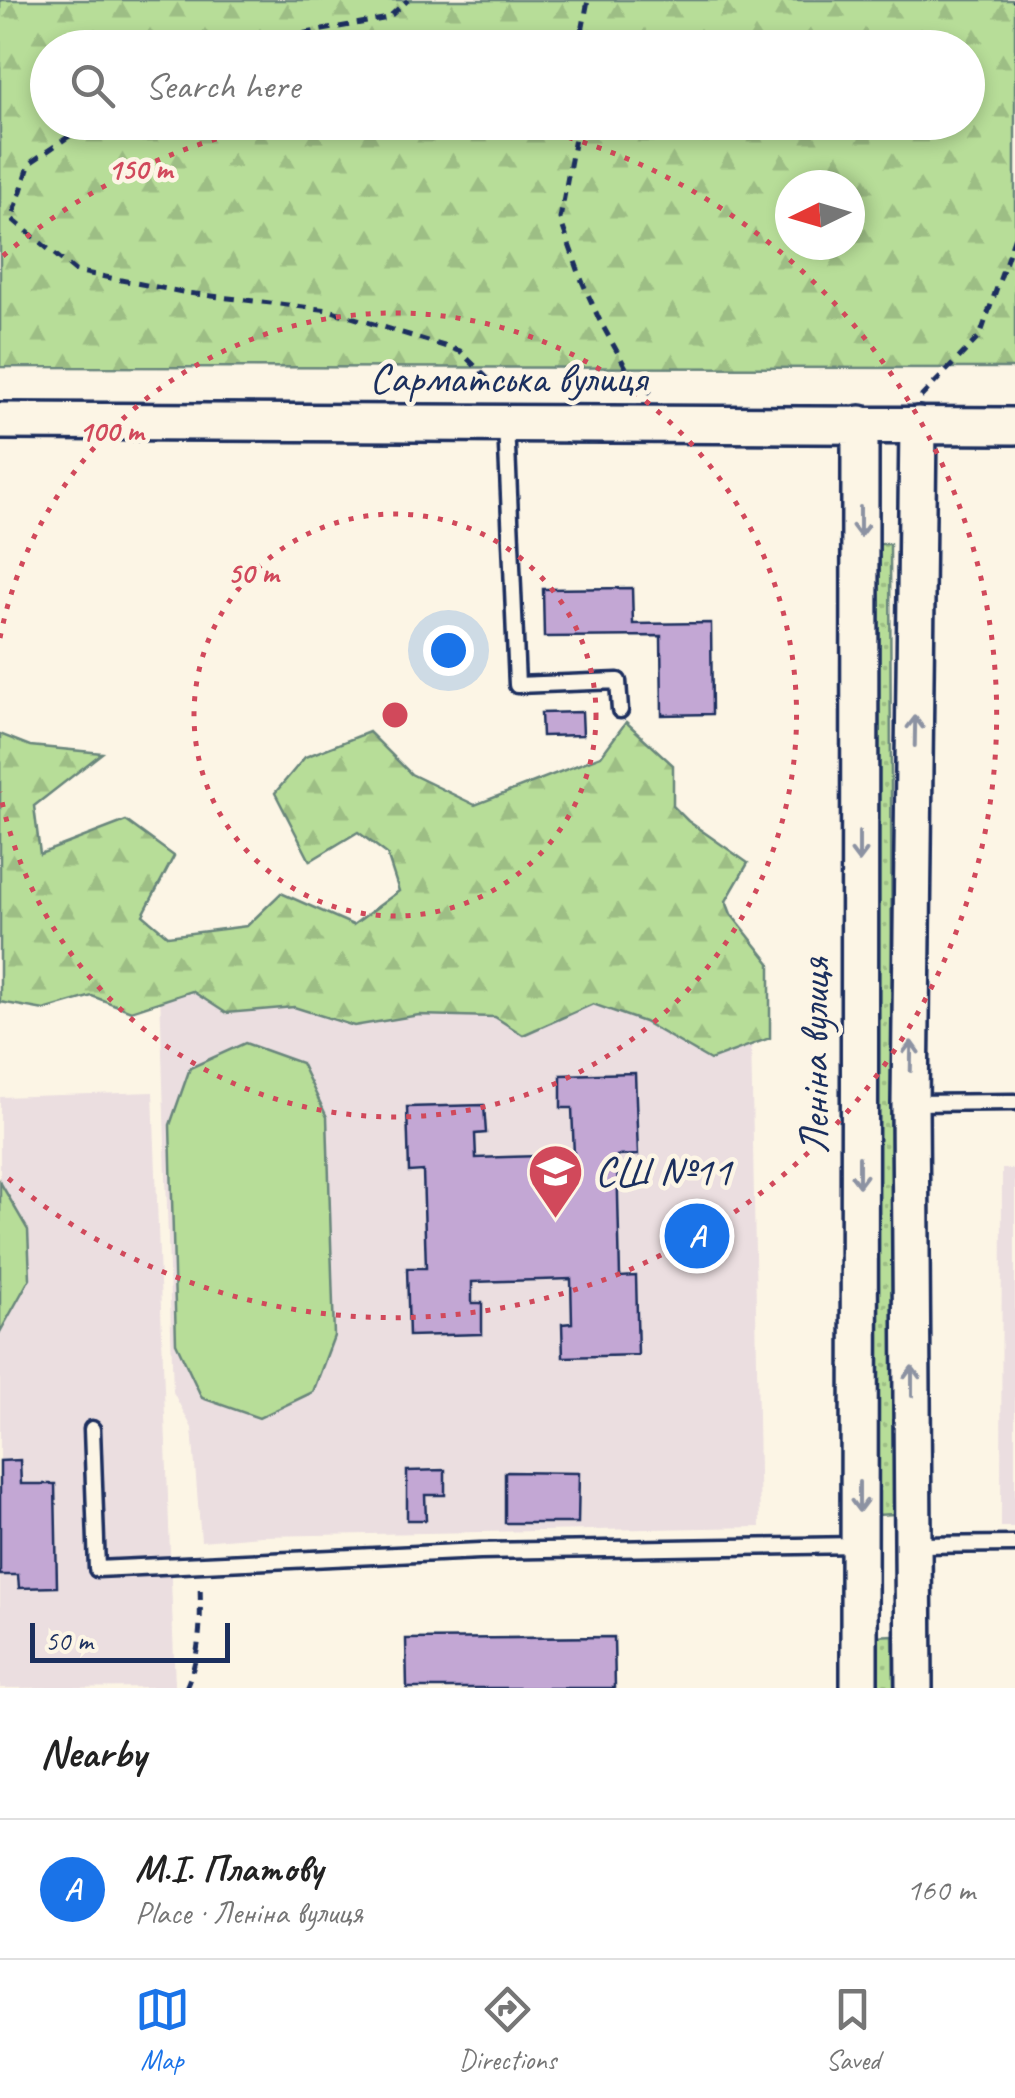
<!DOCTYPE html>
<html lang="en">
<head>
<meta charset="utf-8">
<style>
	body { margin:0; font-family:Caveat,sans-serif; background:#f2f2f2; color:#222 }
	.compass { position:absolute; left:775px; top:170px; width:90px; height:90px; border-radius:50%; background:#fff; box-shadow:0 5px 15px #0003; rotate:265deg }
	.scale { position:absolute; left:30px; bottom:25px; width:200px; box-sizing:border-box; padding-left:10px; border:5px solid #1b2f5e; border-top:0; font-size:28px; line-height:35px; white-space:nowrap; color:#1b2f5e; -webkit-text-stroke:8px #fcf5e5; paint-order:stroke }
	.you { position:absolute; left:448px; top:650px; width:35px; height:35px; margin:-25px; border:8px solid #fff; border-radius:50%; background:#1a73e8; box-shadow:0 0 0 15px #1a73e833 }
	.badge { display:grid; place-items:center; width:65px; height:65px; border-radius:50%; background:#1a73e8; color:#fff; font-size:32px; font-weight:700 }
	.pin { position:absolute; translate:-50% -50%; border:5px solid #fff; box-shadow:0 2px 10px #0006 }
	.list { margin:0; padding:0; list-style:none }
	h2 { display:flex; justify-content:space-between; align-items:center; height:130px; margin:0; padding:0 40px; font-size:42px }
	h2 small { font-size:32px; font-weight:400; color:#767676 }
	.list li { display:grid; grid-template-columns:65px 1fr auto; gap:30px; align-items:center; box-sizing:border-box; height:140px; padding:0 40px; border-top:2px solid #e0e0e0 }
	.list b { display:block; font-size:38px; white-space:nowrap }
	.list p { margin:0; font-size:32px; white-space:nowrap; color:#767676 }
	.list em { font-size:32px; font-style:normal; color:#767676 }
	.icon { flex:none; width:55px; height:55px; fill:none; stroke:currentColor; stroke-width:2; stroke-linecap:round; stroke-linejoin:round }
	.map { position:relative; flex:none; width:1015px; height:1688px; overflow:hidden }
	.search { position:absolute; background:#fff; box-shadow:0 5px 15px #0003; left:30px; right:30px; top:30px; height:110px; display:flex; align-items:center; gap:25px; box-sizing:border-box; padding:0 35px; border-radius:55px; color:#767676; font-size:38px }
	.sheet { height:270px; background:#fff }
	nav { display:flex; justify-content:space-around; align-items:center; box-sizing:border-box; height:140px; border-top:2px solid #e0e0e0; background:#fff; font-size:28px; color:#767676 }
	nav a { display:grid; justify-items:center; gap:5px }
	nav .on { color:#1a73e8 }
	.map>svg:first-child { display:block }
	.built { fill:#ebdee0 }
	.green { fill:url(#green-dots); stroke:#69867b; stroke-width:2.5 }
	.forest { fill:url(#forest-firs); stroke:#69867b; stroke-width:2.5; fill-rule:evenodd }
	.pitch { fill:#b7dd98; stroke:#69867b; stroke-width:2.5 }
	.building { fill:#c3a7d4; stroke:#1b2f5e; stroke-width:2.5 }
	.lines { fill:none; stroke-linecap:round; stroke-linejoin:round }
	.service-casing { stroke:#1b2f5e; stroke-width:21 }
	.tertiary-casing { stroke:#1b2f5e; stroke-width:42 }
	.path { stroke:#1b2f5e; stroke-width:5; stroke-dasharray:10 8; stroke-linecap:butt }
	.service { stroke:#fcf5e5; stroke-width:14 }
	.tertiary { stroke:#fcf5e5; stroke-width:35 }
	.oneway { stroke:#8c92a2 }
	.ring { fill:none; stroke:#d1495b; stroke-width:5; stroke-dasharray:5 10 }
	.labels { text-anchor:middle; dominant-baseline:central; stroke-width:9; stroke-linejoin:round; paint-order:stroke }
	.street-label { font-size:42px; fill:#1b2f5e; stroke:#fcf5e5 }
	.poi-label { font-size:42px; fill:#1b2f5e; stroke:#fcf5e5; text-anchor:start }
	.centre { fill:#d1495b; stroke:#fcf5e5; stroke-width:5 }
	.ring-label { font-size:30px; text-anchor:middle; font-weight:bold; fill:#d1495b; stroke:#fcf5e5; stroke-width:9; stroke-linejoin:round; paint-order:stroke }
</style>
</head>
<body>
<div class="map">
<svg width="1015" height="1688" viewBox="0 0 1015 1688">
	<defs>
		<pattern id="green-dots" width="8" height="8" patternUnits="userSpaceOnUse" patternTransform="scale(2.5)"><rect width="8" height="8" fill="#b7dd98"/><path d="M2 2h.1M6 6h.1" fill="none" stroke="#9dbe85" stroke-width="1.8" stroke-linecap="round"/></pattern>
		<pattern id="forest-firs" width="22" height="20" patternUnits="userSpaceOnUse" patternTransform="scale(2.5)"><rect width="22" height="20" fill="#b7dd98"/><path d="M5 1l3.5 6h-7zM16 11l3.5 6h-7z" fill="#9dbe85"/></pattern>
	</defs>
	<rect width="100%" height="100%" fill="#fcf5e5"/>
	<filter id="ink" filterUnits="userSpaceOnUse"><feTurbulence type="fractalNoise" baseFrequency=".01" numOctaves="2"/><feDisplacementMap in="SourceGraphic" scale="20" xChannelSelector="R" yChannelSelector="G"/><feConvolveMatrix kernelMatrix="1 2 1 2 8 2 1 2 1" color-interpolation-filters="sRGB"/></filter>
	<g filter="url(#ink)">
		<path class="built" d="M160,991L682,1001L751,1034L760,1527L261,1536L201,1541L192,1428L173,1392Z
			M153,1092L175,1687L0,1688V1097Z
			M1002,1169H1015V1527H1001Z"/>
		<path class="green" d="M872,544H890L894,1514L876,1515Z
			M893,1635L894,1688H875V1636Z"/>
		<path class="forest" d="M0,0H1015V368L0,367ZM48,48H968V122H48ZM790,185H850V245H790Z
			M626,722L673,765V806L688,821L748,863L726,901L731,914L770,963V1038L710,1060L644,1022L593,1004L523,1035L495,1017L419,1015L354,1026L294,1007L226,1013L192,991L131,1011L92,996L44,1010L0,1002V734L30,746L102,753L34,806L40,854L126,821L174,856L143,915L168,936L247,926L281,893L353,925L399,891L387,854L358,832L310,861L275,793L305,757L369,732L411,774L475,805L601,756Z"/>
		<path class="pitch" d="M245,1043L301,1063L327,1117L334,1336L313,1392L259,1418L202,1398L176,1343L170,1125L190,1068Z
			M0,1182L28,1230L30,1278L0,1332Z"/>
		<path class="building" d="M632,588L633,624L711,623L712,714L662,715L661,636L544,637L543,589Z
			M582,712L583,735L542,736L541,713Z
			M635,1073L638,1155L617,1156L620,1277L636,1276L638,1355L563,1357L562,1324L572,1323L571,1279L472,1282V1303H482V1334L409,1336L407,1268H426L423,1171L409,1172L407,1107L484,1105L486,1133L475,1134L476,1158L574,1155L572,1108H561V1075Z
			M20,1460L21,1484H55L57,1587L19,1588L18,1575H0V1461Z
			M445,1470V1495H425L426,1520H407V1471Z
			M505,1472L579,1473L578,1523H505Z
			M614,1637L615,1688H407L406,1639Z"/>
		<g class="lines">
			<defs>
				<path id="service" d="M506,423L517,685L618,681L620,710
					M911,1103L1015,1102
					M92,1429L97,1569L480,1551L858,1545
					M914,1545L1015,1544"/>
				<path id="tertiary" d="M0,421L1015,426
					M859,1688L860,424
					M914,1688L910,1103L918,425"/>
			</defs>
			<use href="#service" class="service-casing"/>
			<use href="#tertiary" class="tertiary-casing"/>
			<path class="path" d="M1014,0L1015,2
				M271,48L296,35L388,18L408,0
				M579,48L588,0
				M103,122L68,137L30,163L12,219L75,271L187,293L329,310L460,351L500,391
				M578,122L560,219L582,281L599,319L629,373L651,393
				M921,397L980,336L1015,236
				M186,1688C201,1654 201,1619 200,1582"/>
			<use href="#service" class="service"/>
			<use href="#tertiary" class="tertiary"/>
		</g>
		<defs><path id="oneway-shaft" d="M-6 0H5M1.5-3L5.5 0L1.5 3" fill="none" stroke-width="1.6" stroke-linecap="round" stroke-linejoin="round" transform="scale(2.5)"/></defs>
		<g class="oneway">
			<use href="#oneway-shaft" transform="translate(860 522) rotate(90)"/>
			<use href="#oneway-shaft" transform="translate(915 731) rotate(-89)"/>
			<use href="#oneway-shaft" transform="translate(859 847) rotate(90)"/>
			<use href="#oneway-shaft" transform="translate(911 1056) rotate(-89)"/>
			<use href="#oneway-shaft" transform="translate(859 1172) rotate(90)"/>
			<use href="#oneway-shaft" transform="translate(912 1381) rotate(-90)"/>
			<use href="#oneway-shaft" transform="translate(859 1497) rotate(90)"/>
		</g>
	</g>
	<g class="ring">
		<circle cx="395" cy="715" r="201"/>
		<path d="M0 638A402 402 0 1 1 0 792"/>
		<path d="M3 256A603 603 0 0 1 280 123M510 123A603 603 0 1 1 3 1174"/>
	</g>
	<defs>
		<symbol id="school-pin" viewBox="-11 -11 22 30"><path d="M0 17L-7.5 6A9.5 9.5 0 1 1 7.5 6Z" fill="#d1495b" stroke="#fcf5e5"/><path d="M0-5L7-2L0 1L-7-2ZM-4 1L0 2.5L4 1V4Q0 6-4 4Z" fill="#fff"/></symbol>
	</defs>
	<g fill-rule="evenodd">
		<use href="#school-pin" x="524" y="1140" width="63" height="86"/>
	</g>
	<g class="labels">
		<g class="street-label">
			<text x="508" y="378">Сарматська вулиця</text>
			<text transform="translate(814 1056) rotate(-90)">Леніна вулиця</text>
		</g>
		<g class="poi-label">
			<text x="595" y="1171">СШ №11</text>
		</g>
	</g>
	<circle cx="395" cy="715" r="15" class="centre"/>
	<g class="ring-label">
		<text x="140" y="179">150 m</text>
		<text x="111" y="441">100 m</text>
		<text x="253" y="583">50 m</text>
	</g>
</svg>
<svg class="compass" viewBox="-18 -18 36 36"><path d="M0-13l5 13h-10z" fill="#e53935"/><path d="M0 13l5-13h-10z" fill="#767676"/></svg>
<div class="scale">50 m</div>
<div class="you"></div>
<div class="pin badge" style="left:697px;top:1236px">A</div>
<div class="search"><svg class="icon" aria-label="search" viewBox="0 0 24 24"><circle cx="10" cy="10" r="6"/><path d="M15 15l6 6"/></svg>Search here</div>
</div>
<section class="sheet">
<h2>Nearby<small></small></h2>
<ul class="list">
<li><span class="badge">A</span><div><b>М.І. Платову</b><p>Place · Леніна вулиця</p></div><em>160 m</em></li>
</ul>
</section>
<nav>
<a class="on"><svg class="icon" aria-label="map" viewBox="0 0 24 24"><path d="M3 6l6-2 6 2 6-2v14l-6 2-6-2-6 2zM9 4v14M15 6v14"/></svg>Map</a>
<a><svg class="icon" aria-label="directions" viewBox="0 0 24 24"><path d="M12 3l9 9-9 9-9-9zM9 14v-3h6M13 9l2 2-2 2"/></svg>Directions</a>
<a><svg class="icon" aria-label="saved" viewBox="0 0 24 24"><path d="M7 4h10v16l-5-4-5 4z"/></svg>Saved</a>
</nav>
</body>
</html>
